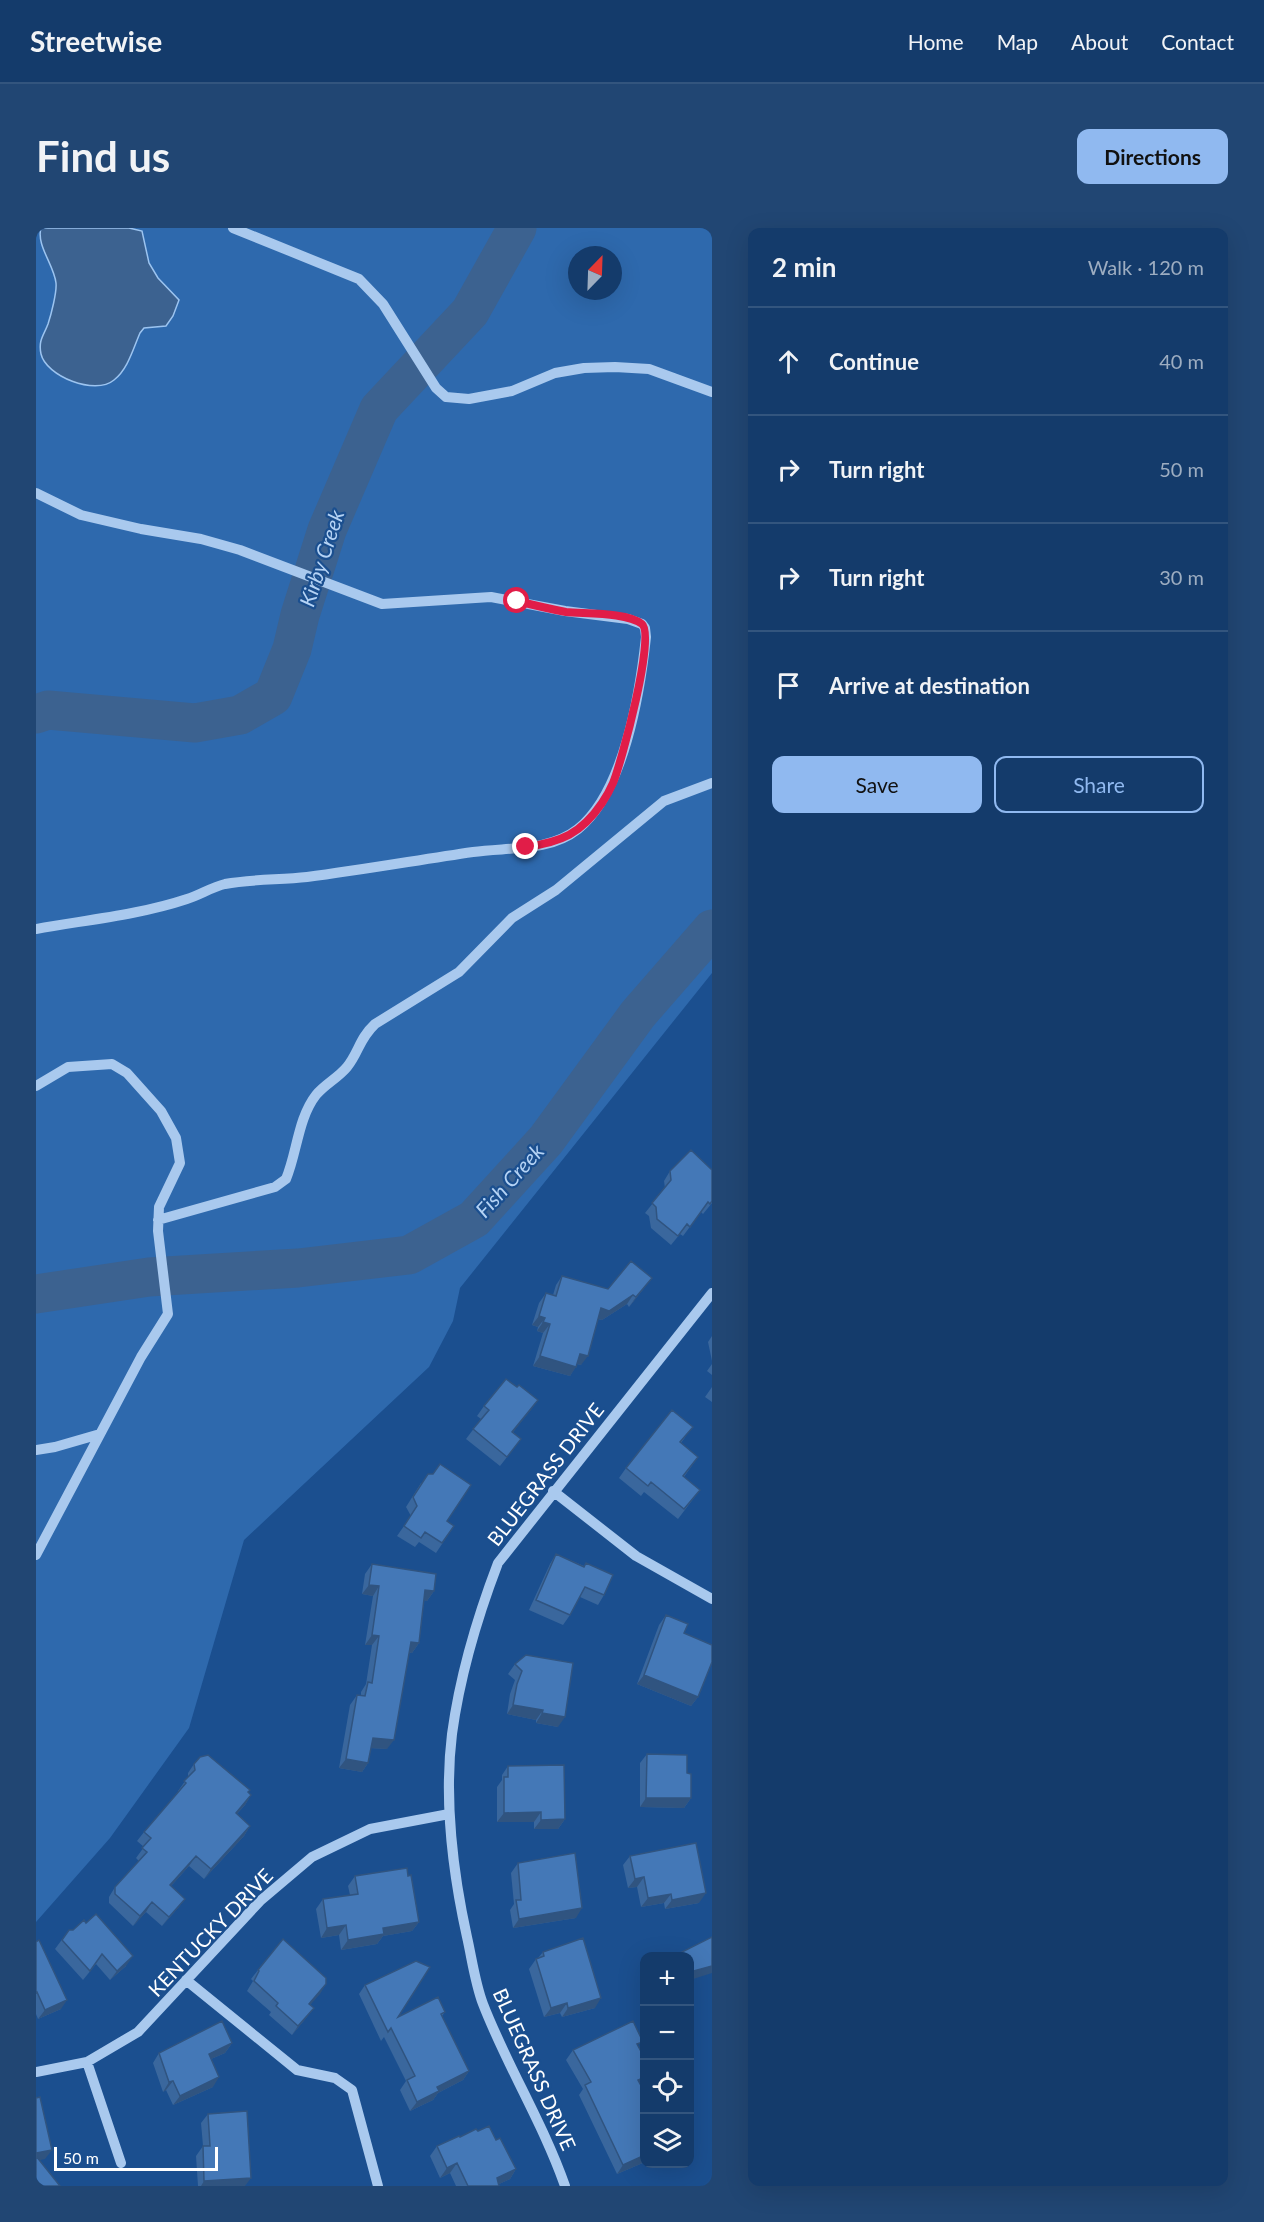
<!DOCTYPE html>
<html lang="en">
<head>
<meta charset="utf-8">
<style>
	body { margin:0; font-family:Lato,sans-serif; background:#214673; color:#f1f3f6 }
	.controls { position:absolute; right:18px; bottom:18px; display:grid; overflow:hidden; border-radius:12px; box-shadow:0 6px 24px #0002 }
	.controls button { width:54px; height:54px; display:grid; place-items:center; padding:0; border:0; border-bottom:2px solid #33557e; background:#143b6b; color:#f1f3f6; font:30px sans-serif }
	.compass { position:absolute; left:532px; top:18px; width:54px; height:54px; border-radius:50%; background:#143b6b; box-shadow:0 6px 24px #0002; rotate:23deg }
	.scale { position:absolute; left:18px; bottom:15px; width:164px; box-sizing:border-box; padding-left:6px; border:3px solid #fff; border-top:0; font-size:16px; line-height:21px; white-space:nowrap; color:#fff; -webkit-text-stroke:4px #1b4f8f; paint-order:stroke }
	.stop { position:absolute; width:18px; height:18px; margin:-14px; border:4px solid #e11d48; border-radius:50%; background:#fff }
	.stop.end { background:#e11d48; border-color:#fff; box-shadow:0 2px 6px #0008 }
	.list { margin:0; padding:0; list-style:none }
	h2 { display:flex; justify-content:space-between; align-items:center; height:78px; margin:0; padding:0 24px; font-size:26px }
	h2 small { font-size:20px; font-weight:400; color:#9dadc1 }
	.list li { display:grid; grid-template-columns:39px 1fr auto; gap:18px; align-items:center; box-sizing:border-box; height:108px; padding:0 24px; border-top:2px solid #33557e }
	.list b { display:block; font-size:22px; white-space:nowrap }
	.list em { font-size:20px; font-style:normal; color:#9dadc1 }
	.actions { display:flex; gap:12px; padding:18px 24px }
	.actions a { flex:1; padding:14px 0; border:2px solid #90b9f0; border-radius:12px; text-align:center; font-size:21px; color:#90b9f0 }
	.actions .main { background:#90b9f0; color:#111 }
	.icon { flex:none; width:33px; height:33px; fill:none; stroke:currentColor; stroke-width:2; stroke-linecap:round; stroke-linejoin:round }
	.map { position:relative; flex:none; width:676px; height:1958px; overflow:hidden; border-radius:12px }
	header { display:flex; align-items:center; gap:36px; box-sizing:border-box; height:84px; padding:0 30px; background:#143b6b; border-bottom:2px solid #33557e }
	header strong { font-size:28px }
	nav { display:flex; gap:33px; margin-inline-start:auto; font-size:21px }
	.intro { display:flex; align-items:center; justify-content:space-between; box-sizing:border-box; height:144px; padding:0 36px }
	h1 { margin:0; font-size:42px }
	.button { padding:15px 27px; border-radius:12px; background:#90b9f0; color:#111; font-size:21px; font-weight:700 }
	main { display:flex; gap:36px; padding:0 36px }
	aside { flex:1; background:#143b6b; border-radius:12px; box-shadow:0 6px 24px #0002 }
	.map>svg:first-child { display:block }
	.green { fill:#2e69ad; fill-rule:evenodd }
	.water { fill:#3c6290; stroke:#9cc4f0; stroke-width:1.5 }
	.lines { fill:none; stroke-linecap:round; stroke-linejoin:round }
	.river { stroke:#3c6290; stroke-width:39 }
	.minor { stroke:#a9c9ee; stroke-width:10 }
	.wall { fill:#3a679d }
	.shaded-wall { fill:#305480 }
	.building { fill:#4478b7; stroke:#305480; stroke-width:1.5 }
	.route { stroke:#e11d48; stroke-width:8 }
	.labels { text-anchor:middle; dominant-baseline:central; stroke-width:4.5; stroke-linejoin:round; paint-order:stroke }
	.street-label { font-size:20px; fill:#fff; stroke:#1b4f8f }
	.water-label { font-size:21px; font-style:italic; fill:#b5d3f5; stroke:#1b4f8f }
</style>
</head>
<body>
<header>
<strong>Streetwise</strong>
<nav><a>Home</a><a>Map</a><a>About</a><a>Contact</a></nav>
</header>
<div class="intro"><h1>Find us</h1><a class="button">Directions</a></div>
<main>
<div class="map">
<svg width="676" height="1958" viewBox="0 0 676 1958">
	<rect width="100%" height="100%" fill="#1b4f8f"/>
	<path class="green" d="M0,0H676V745L424,1060L417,1093L393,1139L208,1312L153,1500L74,1610L0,1694ZM541,27H577V63H541Z"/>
	<path class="water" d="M5,0H93L106,3L113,35L122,50L143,72L137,88L130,98L108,100L104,105C97,121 92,141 78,152C59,168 10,148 5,126C2,112 8,107 12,96C15,87 21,64 20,55C18,37 0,17 5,0Z"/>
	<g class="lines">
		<path class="river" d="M0,486L12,482L159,495L204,487L237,468L256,421L264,387L291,302L343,181L434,84L481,0
			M0,1066L113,1049L262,1040L373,1027L438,991L510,912L602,786L676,701"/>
		<path class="minor" d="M197,0L323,51L347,76L400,160L410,169L433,171L476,163L519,145L548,140L579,139L613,141L676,164
			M0,265L45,287L105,301L165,311L204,322L346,376L455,369L529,383L592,391L606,396L609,400L610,409C604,465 588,564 542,601C513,624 472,619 437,624C382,632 326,642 271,649C244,652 216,651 189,656C176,659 164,667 151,671C103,687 50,692 0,701
			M0,858L32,839L76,836L91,845L125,883L140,910L144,935L123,979L122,1003L132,1086L105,1129L0,1327
			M122,992L239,959L250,951C261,925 262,890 280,867C289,856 302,850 311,839C323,824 323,811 339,796L423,744L476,690L520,662L628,573L676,555
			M0,1222L19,1219L64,1206
			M517,1263L600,1328L676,1371
			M150,1752L261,1842L299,1850L316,1862L342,1958
			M51,1834L85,1935
			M0,1844L51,1834L102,1804L224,1673L276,1629L334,1601L413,1586
			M529,1958C507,1895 471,1838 447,1776C439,1755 436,1731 431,1709C417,1646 408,1571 416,1506C424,1447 441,1390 462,1335L676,1065"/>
	</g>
	<path class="wall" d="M676,942V975L667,986L665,984L647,1008L644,1006L635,1017L615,1000L613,988L609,985L629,960L628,953L634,943Z
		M526,1048L572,1061L609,1059L593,1079L591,1076L566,1092L562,1091L545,1137L541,1136L534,1148L497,1138L507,1105L501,1103L502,1099L496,1097L503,1075L510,1065L517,1067L520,1057Z
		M676,1108V1133L672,1114Z
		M676,1136V1147L671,1143Z
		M481,1159L502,1172L477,1204L485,1211L464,1238L430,1211L445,1191L441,1188L448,1178Z
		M676,1159V1174L669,1169Z
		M650,1208L645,1215L662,1229L648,1249L664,1262L642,1291L608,1264L605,1268L583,1250L590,1240Z
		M385,1255L411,1293L418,1298L400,1325L383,1314L379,1319L361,1308L375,1288L370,1279Z
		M520,1326L548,1338L550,1335L568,1367L562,1377L544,1369L534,1387L527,1397L493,1382L514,1336Z
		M336,1336L398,1363L391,1373L388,1372L383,1415L376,1425H373L351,1521L335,1520L332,1535L326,1544L303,1540L314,1477L321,1467L325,1468V1464L330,1456L336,1417H329L337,1368L326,1366L329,1346Z
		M630,1387L648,1405L662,1469L655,1478L601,1456L623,1397Z
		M490,1427L522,1499L500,1495V1492L471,1486L474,1466L479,1452L472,1446L479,1436Z
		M611,1526L651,1545L655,1570L648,1580L604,1579V1535Z
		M158,1536L212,1565L215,1567L209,1577L201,1586L214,1598L208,1608L168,1651L153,1638L135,1658L149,1671L142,1680L126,1698L110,1684L97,1698L73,1675V1669L79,1659L103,1633L100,1630L108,1619L101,1613L108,1604L143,1564L142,1563L152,1549V1545Z
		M472,1538L529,1591L522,1601H498V1594H461V1559L466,1552V1547Z
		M594,1628L663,1675L629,1681L628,1675L605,1679L601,1659L592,1660L587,1637Z
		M482,1635L540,1690L477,1700L474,1682L478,1676L475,1645Z
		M319,1648H372L383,1694L376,1703L347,1708L341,1716L305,1722L303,1707L285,1710L280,1681L287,1671L314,1667L312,1658Z
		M33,1702L90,1738L74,1752L60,1736L47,1752L19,1721Z
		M0,1714L25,1781L2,1791L0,1786Z
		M507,1724L559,1780L526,1789L524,1785L508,1789L493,1741L500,1731L502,1730Z
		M222,1742L290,1756L274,1777L271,1789L256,1807L233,1787L235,1784L211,1763L217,1753L215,1751Z
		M329,1757L362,1789L409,1784L406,1788L433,1843L427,1852L402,1865L397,1872L374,1883L364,1862L370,1853L348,1809L345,1813L323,1766Z
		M196,1815L189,1825L175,1831L177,1859L137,1877L130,1862L127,1864L117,1835L123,1825Z
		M603,1820L609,1831V1855L605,1857L609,1865V1934L581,1946L543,1867L547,1861L530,1832L537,1822Z
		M172,1886L209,1958H162L160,1928L167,1918L165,1895Z
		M424,1909L460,1912L480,1941L474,1951L463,1956V1958H420L414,1945L404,1950L394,1928L401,1918Z"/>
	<path class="shaded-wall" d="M616,1050L609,1059L593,1079L600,1069Z
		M597,1067L591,1076L566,1092L559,1090L565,1080Z
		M503,1088L509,1090L502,1099L496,1097Z
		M507,1094L514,1096L507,1105L501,1103Z
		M544,1126L552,1128L545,1137L538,1135Z
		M504,1128L540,1139L534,1148L497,1138Z
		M502,1172L495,1182L470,1213L476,1204Z
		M333,1357L343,1358L337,1368L326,1366Z
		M389,1362L398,1363L391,1373L382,1372Z
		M336,1407L343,1408L336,1417H329Z
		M375,1414L383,1415L376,1425L368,1424Z
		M608,1447L662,1469L655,1478L601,1456Z
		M477,1477L507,1482L500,1492L471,1486Z
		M506,1485L529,1489L522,1499L500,1495Z
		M337,1510L358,1512L351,1521L330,1520Z
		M310,1531L332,1535L326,1544L303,1540Z
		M215,1567L209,1577L193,1594L200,1585Z
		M610,1570H655L648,1580L604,1579Z
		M505,1584L498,1594H461L468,1585Z
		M529,1591L522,1601H498L505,1592Z
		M214,1598L208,1608L168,1651L175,1641Z
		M160,1628L153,1638L127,1667L134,1657Z
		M608,1649L601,1659L592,1660L599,1651Z
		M670,1665L663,1675L629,1681L636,1672Z
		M635,1666L628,1675L605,1679L612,1670Z
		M149,1671L142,1680L126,1698L133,1689Z
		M116,1674L110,1684L97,1698L104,1688Z
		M546,1680L540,1690L477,1700L483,1691Z
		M383,1694L376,1703L347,1708L341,1716L305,1722L312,1712L347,1700Z
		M310,1697L303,1707L285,1710L291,1700Z
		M97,1728L90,1738L74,1752L81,1743Z
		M676,1738V1745L654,1752V1744Z
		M290,1756L284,1766L267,1785L273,1776Z
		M565,1770L559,1780L526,1789L532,1780Z
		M31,1772L25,1781L2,1791L9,1782Z
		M531,1775L524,1785L508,1789L515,1780Z
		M278,1780L271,1789L256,1807L262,1798Z
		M196,1815L189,1825L166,1835L173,1826Z
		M433,1843L427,1852L402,1865L397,1872L374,1883L381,1874L401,1859Z
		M183,1849L177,1859L137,1877L144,1868Z
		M609,1849V1855L595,1862L602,1852Z
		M137,1853L130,1862L127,1864L133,1854Z
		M16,1922L9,1931L0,1933V1925Z
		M609,1927V1934L581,1946L587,1937Z
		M421,1935L414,1945L404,1950L411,1940Z
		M480,1941L474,1951L459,1958L461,1950Z
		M215,1950L209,1958H165L168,1953Z"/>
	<path class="building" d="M655,922L676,942V973L674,976L672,974L654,999L651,996L642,1008L621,991L620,979L616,975L635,952L634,943Z
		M595,1033L616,1050L600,1069L597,1067L573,1083L565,1080L552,1128L544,1126L540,1139L504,1128L514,1096L507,1094L509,1090L503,1088L510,1065L520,1068L526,1048L572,1061Z
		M470,1151L481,1159L483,1157L502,1172L476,1204L485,1211L471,1229L437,1201L453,1182L448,1178Z
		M636,1182L657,1199L644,1214L662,1229L647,1248L664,1262L648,1281L615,1254L612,1258L590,1240Z
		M404,1236L435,1257L411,1293L418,1298L406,1315L389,1304L385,1310L368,1298L381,1278L377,1269L392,1246H397Z
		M520,1326L548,1339L550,1335L577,1347L568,1367L549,1359L534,1387L500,1372Z
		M336,1336L400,1346L398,1363L389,1362L383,1415L375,1414L358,1512L337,1510L332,1535L310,1531L321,1467L329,1468L332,1454L336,1455L343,1408L336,1407L343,1358L333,1357Z
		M630,1387L652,1396L648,1405L676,1417V1434L662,1469L608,1447Z
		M490,1427L537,1435L529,1489L506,1485L507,1482L477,1477L481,1456L486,1443L479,1436Z
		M611,1526L651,1527V1545L655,1546V1570H610Z
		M172,1527L214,1562L212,1564L215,1567L200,1585L214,1598L175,1641L160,1628L134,1657L149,1671L133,1689L116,1674L104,1688L79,1666V1659L111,1624L106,1620L115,1610L108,1604L150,1555L148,1553L159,1542L158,1536L164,1529Z
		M528,1537L529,1591L505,1592V1584L468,1585V1549H472V1538Z
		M660,1615L670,1665L636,1672L635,1666L612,1670L608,1649L599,1651L594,1628Z
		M539,1625L546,1680L483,1691L480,1672H485L482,1635Z
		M371,1640L372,1648L375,1647L383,1694L347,1700L348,1706L312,1712L310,1697L291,1700L287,1671L322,1666L319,1648Z
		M60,1686L97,1728L81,1743L66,1726L54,1743L26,1712L33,1702H37L48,1692L50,1695Z
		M676,1709V1738L654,1744V1728H638Z
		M547,1710L565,1770L532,1780L531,1775L515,1780L500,1731L508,1728L507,1724Z
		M247,1711L290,1750V1756L273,1776L278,1780L262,1798L240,1778L242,1775L218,1753L223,1743L222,1742Z
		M3,1712L31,1772L9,1782L1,1764L0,1765V1714Z
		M380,1733L394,1739L362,1789L402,1769L409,1784L405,1786L433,1843L401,1859L403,1863L381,1874L371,1852L379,1848L355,1800L352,1804L329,1757Z
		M186,1793L196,1815L173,1826L183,1849L144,1868L137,1853L133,1854L123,1825Z
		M597,1793L607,1814L601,1816L609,1831V1849L602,1852L609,1865V1927L587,1937L549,1857L555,1854L537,1822Z
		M4,1869L16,1922L0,1925V1870Z
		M211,1883L215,1950L168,1953L167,1918H174L172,1886Z
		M453,1898L460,1912L464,1910L480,1941L461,1950L463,1958H432L421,1935L411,1940L401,1918L423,1908L424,1909L440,1901L442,1903Z
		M0,1928L24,1958H0Z"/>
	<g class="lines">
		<path class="route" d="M481,373C497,377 514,381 530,384C549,386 591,384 606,396C620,407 585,536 577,555C574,562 570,569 566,575C545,606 525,614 490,619"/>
	</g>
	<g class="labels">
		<g class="street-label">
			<text transform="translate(509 1246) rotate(-52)">BLUEGRASS DRIVE</text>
			<text transform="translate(174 1704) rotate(-46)">KENTUCKY DRIVE</text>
			<text transform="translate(499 1841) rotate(66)">BLUEGRASS DRIVE</text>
		</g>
		<g class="water-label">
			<text transform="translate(285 330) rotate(-72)">Kirby Creek</text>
			<text transform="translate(473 952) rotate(-48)">Fish Creek</text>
		</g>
	</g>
</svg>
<div class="controls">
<button>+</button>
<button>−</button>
<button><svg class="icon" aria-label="locate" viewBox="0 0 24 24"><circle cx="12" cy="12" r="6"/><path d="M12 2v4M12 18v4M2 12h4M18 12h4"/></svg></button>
<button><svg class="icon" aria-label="layers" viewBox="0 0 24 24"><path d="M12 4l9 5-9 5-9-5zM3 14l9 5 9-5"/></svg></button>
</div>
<svg class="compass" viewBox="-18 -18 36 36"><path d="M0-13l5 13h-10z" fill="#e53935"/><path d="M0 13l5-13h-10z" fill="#9dadc1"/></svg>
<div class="scale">50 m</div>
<div class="stop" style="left:481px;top:373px"></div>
<div class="stop end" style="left:490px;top:619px"></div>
</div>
<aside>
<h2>2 min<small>Walk · 120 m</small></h2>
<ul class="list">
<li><svg class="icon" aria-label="ahead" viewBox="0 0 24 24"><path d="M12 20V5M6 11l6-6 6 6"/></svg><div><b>Continue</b></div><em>40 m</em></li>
<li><svg class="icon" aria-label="right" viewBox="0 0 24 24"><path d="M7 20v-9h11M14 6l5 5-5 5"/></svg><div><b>Turn right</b></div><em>50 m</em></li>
<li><svg class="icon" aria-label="right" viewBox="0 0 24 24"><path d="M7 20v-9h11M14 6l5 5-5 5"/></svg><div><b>Turn right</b></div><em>30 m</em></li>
<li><svg class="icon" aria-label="arrive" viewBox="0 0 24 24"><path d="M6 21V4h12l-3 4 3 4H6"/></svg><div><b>Arrive at destination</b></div></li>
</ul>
<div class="actions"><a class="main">Save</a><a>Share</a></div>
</aside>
</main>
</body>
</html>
